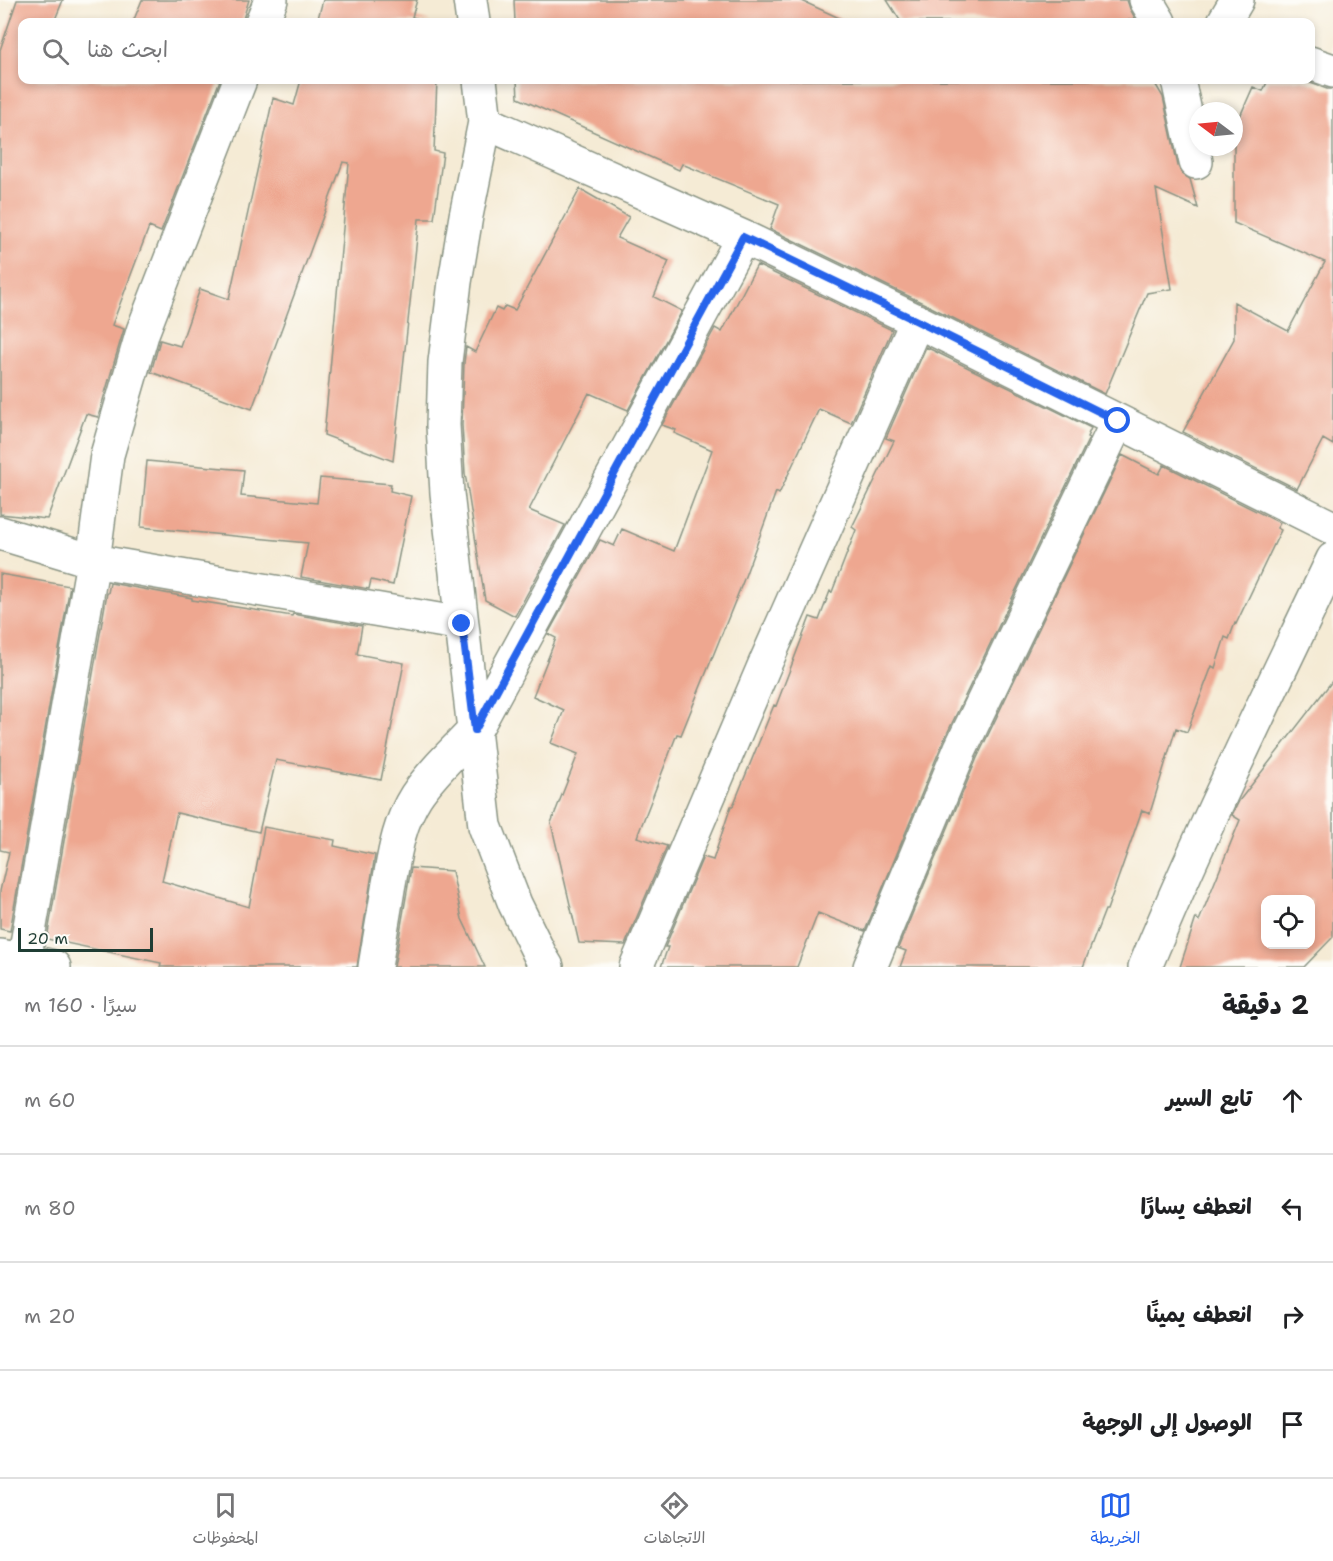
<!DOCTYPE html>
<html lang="ar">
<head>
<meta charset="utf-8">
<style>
	body { margin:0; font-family:"Shantell Sans","Playpen Sans Arabic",sans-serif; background:#f2f2f2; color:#202124; direction:rtl }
	.controls { position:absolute; right:18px; bottom:18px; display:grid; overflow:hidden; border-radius:12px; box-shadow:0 3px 9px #0003 }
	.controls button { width:54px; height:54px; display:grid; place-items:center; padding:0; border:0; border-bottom:2px solid #e0e0e0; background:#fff; color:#202124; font:30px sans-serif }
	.compass { position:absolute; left:1189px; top:102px; width:54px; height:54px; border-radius:50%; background:#fff; box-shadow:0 3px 9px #0003; rotate:286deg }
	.scale { position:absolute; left:18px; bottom:15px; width:135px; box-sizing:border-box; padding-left:6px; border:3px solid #1f3d34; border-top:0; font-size:16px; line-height:21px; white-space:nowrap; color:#1f3d34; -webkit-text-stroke:4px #fdfcf7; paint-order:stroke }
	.stop { position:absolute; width:18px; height:18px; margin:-14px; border:4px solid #2563eb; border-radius:50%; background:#fff }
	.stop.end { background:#2563eb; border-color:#fff; box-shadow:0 2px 6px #0008 }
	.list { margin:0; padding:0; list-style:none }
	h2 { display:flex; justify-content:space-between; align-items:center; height:78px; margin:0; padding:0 24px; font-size:26px }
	h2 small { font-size:20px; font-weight:400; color:#757577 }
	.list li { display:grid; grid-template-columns:39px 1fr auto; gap:18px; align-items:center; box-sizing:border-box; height:108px; padding:0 24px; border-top:2px solid #e0e0e0 }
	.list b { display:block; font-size:22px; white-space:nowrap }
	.list em { font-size:20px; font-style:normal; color:#757577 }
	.icon { flex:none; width:33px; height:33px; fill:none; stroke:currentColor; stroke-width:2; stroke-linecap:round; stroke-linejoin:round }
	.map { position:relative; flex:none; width:1333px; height:967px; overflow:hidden; direction:ltr }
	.search { position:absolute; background:#fff; box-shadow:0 3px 9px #0003; left:18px; right:18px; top:18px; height:66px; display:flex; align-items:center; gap:15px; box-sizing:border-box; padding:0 21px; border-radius:12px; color:#757577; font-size:22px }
	.sheet { height:510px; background:#fff }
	nav { display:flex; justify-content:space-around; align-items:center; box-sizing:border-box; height:84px; border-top:2px solid #e0e0e0; background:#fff; font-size:16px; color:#757577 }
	nav a { display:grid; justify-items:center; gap:3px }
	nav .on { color:#2563eb }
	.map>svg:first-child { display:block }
	.building { fill:#eea790; fill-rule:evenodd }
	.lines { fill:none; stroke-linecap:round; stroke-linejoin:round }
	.minor-casing { stroke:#8a9484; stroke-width:36 }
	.minor { stroke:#fff; stroke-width:33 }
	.route { stroke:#2563eb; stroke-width:8 }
</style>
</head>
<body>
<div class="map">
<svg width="1333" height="967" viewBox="0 0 1333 967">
	<rect width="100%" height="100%" fill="#fdfcf7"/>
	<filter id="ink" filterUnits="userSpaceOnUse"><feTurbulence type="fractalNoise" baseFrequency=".0167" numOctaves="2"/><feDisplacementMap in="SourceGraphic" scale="12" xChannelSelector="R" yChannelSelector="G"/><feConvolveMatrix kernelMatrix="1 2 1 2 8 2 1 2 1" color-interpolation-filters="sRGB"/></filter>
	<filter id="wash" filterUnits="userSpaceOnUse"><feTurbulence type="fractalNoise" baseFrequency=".008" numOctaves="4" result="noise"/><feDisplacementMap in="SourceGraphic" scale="24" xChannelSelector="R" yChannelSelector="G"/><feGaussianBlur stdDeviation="1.35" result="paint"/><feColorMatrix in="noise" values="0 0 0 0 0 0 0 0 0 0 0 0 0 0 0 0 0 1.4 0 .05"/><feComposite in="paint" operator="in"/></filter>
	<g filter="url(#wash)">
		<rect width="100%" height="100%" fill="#f5ebd5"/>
		<g id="blocks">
			<path class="building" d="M17,0H63L54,22H22V80H220L161,232L149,227L112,325L124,329L98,417L86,414L47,519L0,514V50Z
				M142,0H249L242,22H133Z
				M323,0H417L412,17L430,22H317Z
				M514,0H800L848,22H515Z
				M887,0H1127L1130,9L1135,18L1123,22H901Z
				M301,80H437L434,151L443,153L434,219H419L393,461L324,435L349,163L343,162L252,409L151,372L160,340L180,346L200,289L229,299L273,98L294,105Z
				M517,80H1153L1163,97L1178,166L1182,174L1190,179L1198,208L1156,189L1172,289L1147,293L1105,394L925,304L770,229L779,204L682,164L679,170L518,98Z
				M1268,80H1302L1327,89H1333V445L1323,439L1297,489L1183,432L1234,339V302L1288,331L1325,262L1234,223V130L1253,87L1263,91Z
				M580,189L629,217L617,238L669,261L654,297L682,311L628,410L589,393L529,510L565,525L515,616L485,600L465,473L462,425L464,363L466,347L475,352L496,308L502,311L505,306L515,310Z
				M757,265L892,330L851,423L819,409L779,494L776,492L744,579L681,735L677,734L637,837L667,846L625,945L579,943L551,823L578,754L551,743L564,710L533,696L556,638L548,634L600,540L614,546L622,529L674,551L712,450L674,433L676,430L662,425L715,328L722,332Z
				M926,347L1091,428L1087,437L1089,438L943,742L865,931L818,913L797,967H661L668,947H665L703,857L713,860L731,806H733L774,705L776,706L810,617L819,620L830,591L832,592L856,530L852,527L894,441L886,438Z
				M1122,455L1159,474L1164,465L1280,523L1277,528L1281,530L1236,624L1235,623L1229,639L1225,637L1215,668L1212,666L1187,732L1176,728L1150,813L1142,810L1107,910H1105L1083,967H900L906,951L898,948L977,758Z
				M147,461L244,470L241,496L317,503L320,478L391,484L390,491L411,496L393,585L371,580L369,589L301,577L308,543L141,527Z
				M0,574L70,586L10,931L0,929V891L9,852L0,850Z
				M110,583L192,598V600L292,616L293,614L362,626L357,654L404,663L381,780L276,760L259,832L177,813L162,881L249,907L264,827L335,840L334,846L375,855L357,967H160L161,963L47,939L107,593H108Z
				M1333,680V937L1304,967H1180L1196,918L1199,921L1240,820L1232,815L1239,801ZM1266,900H1311V945H1266Z
				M411,868L452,871L462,919L485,967H394Z"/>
		</g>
	</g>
	<g filter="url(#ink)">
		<use href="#blocks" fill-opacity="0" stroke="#8a9484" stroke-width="1.5"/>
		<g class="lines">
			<defs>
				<path id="minor" d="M470,0L473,22
					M1146,0L1159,22
					M262,22L271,0
					M1224,22L1237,0
					M1310,63L1333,71
					M480,80L485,122L466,216L455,282L445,362L443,425L447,493L485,826L515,904L541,957L547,967
					M1178,80L1196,162
					M485,122L743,237L917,321L1333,528
					M0,533L93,561L462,624
					M0,956L54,967
					M24,961L93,561L107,455L143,331L240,80
					M375,967C379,941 384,915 388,889C394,857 398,824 416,796C432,772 455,751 475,730L743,237
					M636,967L765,664L917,321
					M870,967L960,750L1118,421
					M1145,967C1202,829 1269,694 1333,559"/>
			</defs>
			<use href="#minor" class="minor-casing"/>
			<use href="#minor" class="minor"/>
		</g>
	</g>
	<g class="lines" filter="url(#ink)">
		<path class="route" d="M462,624L475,730L743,237L917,321L1118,421"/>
	</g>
</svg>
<div class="controls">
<button><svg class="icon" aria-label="locate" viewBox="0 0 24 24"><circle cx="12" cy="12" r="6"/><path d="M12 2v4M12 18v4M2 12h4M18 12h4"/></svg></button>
</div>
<svg class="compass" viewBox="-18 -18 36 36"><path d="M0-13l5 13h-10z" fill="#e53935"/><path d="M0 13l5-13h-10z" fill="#757577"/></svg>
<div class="scale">20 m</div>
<div class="stop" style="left:1118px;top:421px"></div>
<div class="stop end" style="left:462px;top:624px"></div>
<div class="search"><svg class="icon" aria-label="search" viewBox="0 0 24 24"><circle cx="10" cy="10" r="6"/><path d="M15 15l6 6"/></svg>ابحث هنا</div>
</div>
<section class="sheet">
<h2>2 دقيقة<small>سيرًا · 160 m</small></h2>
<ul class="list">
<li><svg class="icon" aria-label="ahead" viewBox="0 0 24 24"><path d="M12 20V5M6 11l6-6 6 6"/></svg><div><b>تابع السير</b></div><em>60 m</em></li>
<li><svg class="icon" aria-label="left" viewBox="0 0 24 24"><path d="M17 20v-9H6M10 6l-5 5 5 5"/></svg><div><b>انعطف يسارًا</b></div><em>80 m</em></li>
<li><svg class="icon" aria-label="right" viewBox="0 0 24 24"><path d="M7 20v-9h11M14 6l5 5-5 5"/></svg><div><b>انعطف يمينًا</b></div><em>20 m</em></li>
<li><svg class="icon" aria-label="arrive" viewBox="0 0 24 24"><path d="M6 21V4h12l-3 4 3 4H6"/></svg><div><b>الوصول إلى الوجهة</b></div></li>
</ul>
</section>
<nav>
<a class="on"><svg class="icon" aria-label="map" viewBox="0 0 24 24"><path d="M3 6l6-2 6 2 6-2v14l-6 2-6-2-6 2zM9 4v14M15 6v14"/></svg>الخريطة</a>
<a><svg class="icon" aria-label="directions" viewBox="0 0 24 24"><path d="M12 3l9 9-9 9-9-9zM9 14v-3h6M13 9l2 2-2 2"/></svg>الاتجاهات</a>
<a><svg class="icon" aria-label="saved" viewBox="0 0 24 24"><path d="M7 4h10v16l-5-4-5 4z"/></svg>المحفوظات</a>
</nav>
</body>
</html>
